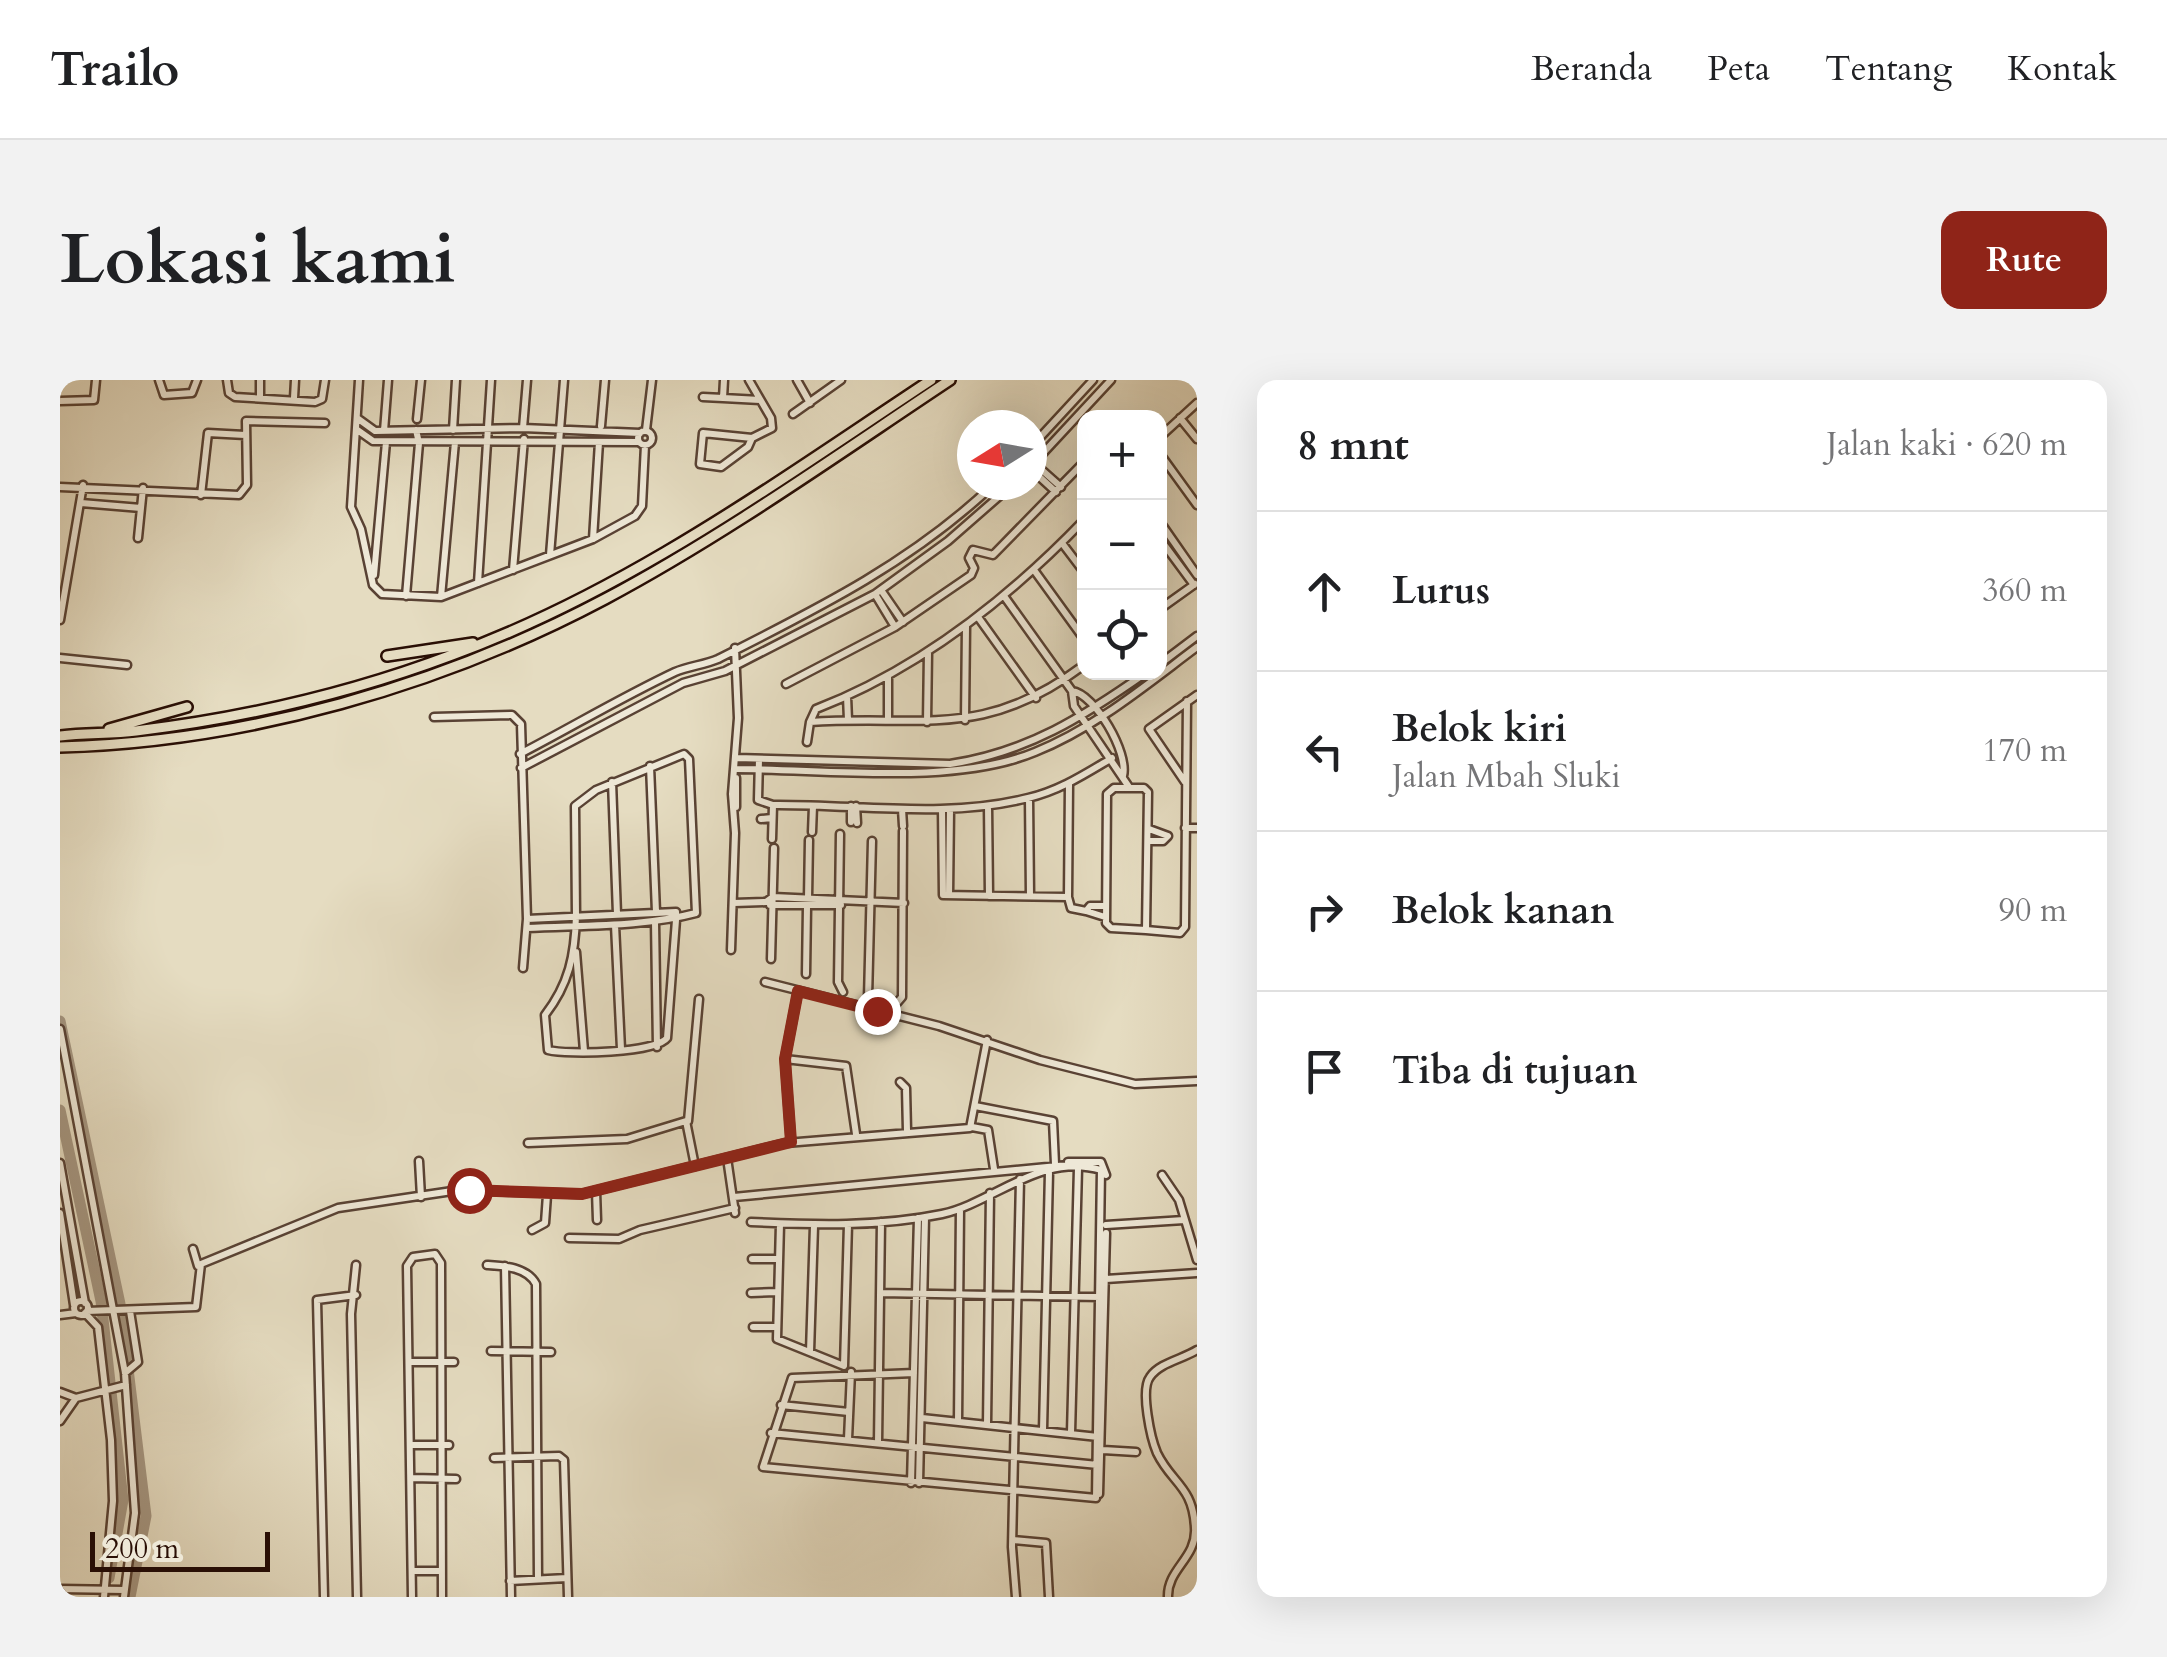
<!DOCTYPE html>
<html lang="id">
<head>
<meta charset="utf-8">
<style>
	body { margin:0; font-family:Cardo,serif; background:#f2f2f2; color:#202124 }
	.controls { position:absolute; right:30px; top:30px; display:grid; overflow:hidden; border-radius:20px; box-shadow:0 10px 40px #0002 }
	.controls button { width:90px; height:90px; display:grid; place-items:center; padding:0; border:0; border-bottom:2px solid #e0e0e0; background:#fff; color:#202124; font:50px sans-serif }
	.compass { position:absolute; left:897px; top:30px; width:90px; height:90px; border-radius:50%; background:#fff; box-shadow:0 10px 40px #0002; rotate:259deg }
	.scale { position:absolute; left:30px; bottom:25px; width:180px; box-sizing:border-box; padding-left:10px; border:5px solid #2a0f05; border-top:0; font-size:28px; line-height:35px; white-space:nowrap; color:#2a0f05; -webkit-text-stroke:8px #eee8d7; paint-order:stroke }
	.stop { position:absolute; width:30px; height:30px; margin:-22px; border:8px solid #8f2418; border-radius:50%; background:#fff }
	.stop.end { background:#8f2418; border-color:#fff; box-shadow:0 2px 10px #0008 }
	.list { margin:0; padding:0; list-style:none }
	h2 { display:flex; justify-content:space-between; align-items:center; height:130px; margin:0; padding:0 40px; font-size:42px }
	h2 small { font-size:32px; font-weight:400; color:#757577 }
	.list li { display:grid; grid-template-columns:65px 1fr auto; gap:30px; align-items:center; box-sizing:border-box; height:160px; padding:0 40px; border-top:2px solid #e0e0e0 }
	.list b { display:block; font-size:38px; white-space:nowrap }
	.list p { margin:0; font-size:32px; white-space:nowrap; color:#757577 }
	.list em { font-size:32px; font-style:normal; color:#757577 }
	.icon { flex:none; width:55px; height:55px; fill:none; stroke:currentColor; stroke-width:2; stroke-linecap:round; stroke-linejoin:round }
	.map { position:relative; flex:none; width:1137px; height:1217px; overflow:hidden; border-radius:20px }
	header { display:flex; align-items:center; gap:60px; box-sizing:border-box; height:140px; padding:0 50px; background:#fff; border-bottom:2px solid #e0e0e0 }
	header strong { font-size:48px }
	nav { display:flex; gap:55px; margin-inline-start:auto; font-size:35px }
	.intro { display:flex; align-items:center; justify-content:space-between; box-sizing:border-box; height:240px; padding:0 60px }
	h1 { margin:0; font-size:70px }
	.button { padding:25px 45px; border-radius:20px; background:#8f2418; color:#fff; font-size:35px; font-weight:700 }
	main { display:flex; gap:60px; padding:0 60px }
	aside { flex:1; background:#fff; border-radius:20px; box-shadow:0 10px 40px #0002 }
	.map>svg:first-child { display:block }
	.lines { fill:none; stroke-linecap:round; stroke-linejoin:round }
	.river { stroke:#a59681; stroke-width:11 }
	.minor-casing { stroke:#594234; stroke-width:11 }
	.highway-casing { stroke:#2a0f05; stroke-width:14 }
	.minor { stroke:#eee8d7; stroke-width:6 }
	.highway { stroke:#e5dcc1; stroke-width:9 }
	.route { stroke:#8f2418; stroke-width:12 }
</style>
</head>
<body>
<header>
<strong>Trailo</strong>
<nav><a>Beranda</a><a>Peta</a><a>Tentang</a><a>Kontak</a></nav>
</header>
<div class="intro"><h1>Lokasi kami</h1><a class="button">Rute</a></div>
<main>
<div class="map">
<svg width="1137" height="1217" viewBox="0 0 1137 1217">
	<rect width="100%" height="100%" fill="#e5dcc1"/>
	<filter id="stains"><feTurbulence type="fractalNoise" baseFrequency=".002" numOctaves="4"/><feColorMatrix values="0 0 0 0 .2 0 0 0 0 .09 0 0 0 0 .02 0 0 0 .5 -.17"/></filter>
	<radialGradient id="worn" r=".72"><stop offset=".6" stop-color="#630" stop-opacity="0"/><stop offset="1" stop-color="#630" stop-opacity=".3"/></radialGradient>
	<g class="lines">
		<path class="river" d="M0,641L60,924
			M0,730L41,921L63,1120L49,1198
			M62,940L86,1136L70,1217"/>
		<defs>
			<path id="minor" d="M99,0L104,15L132,13L137,0
				M167,0L169,13L175,17L255,22L262,19L265,0
				M299,0L291,127L301,149L313,205L322,214L381,217L533,159L575,136L582,126L585,65
				M664,0L663,18L700,20
				M689,0L711,38L712,48L692,58L643,53L640,84L661,87L688,67L692,58
				M737,0L750,23
				M200,16V0
				M643,17L663,18
				M234,18L235,0
				M0,21L34,20L36,0
				M733,34L781,0
				M297,38L315,51L463,48L580,53
				M1120,38L1137,59
				M357,39L361,0
				M541,46L545,0
				M463,48L467,0
				M296,49L313,61L579,62
				M393,50L396,0
				M586,50L592,0
				M578 58a7 7 0 1 1 14 0a7 7 0 1 1-14 0Z
				M324,51L328,0
				M1100,57L1137,23
				M972,66L1033,0
				M1100,74L1137,125
				M974,83L1001,107
				M972,85L1051,0
				M972,90L996,112
				M0,107L179,115L187,105L186,41L265,43
				M141,115L148,53L185,55
				M21,123L81,128
				M1024,140C948,219 859,289 756,329L750,342C865,335 924,360 1024,285
				M1100,142L1137,195
				M78,158L83,108
				M533,159L539,62
				M1100,159L1134,205
				M1002,163L1024,192
				M490,175L504,0
				M453,190L464,59
				M974,190L1024,259
				M314,195L326,62
				M418,203L431,0
				M821,210L843,242
				M815,214L835,247
				M346,216L359,63L356,50
				M944,216L1012,311
				M381,217L395,62
				M1100,229L1135,204
				M918,237L976,318
				M0,240L23,105
				M0,278L67,285
				M1100,284L1137,256
				M828,295V340
				M726,304L835,247L911,195L914,188L909,178L913,170L933,175L1024,82
				M787,316L788,340
				M374,337L452,335L461,344L467,539L463,588
				M905,340L906,246
				M867,342L868,272
				M747,362L750,342
				M460,374C512,347 562,317 615,292C629,286 644,285 658,279C757,229 852,182 933,105
				M677,378L890,384C968,372 1023,337 1087,292
				M699,379L698,420L713,425
				M590,386L596,532
				M461,388L623,303L665,291L815,214L888,161L952,105
				M677,389C766,389 893,406 975,372C1035,348 1086,305 1137,267
				M1063,396C1069,373 1035,314 1012,311L1014,326L1069,407
				M552,402L557,534
				M1125,402L1089,349L1137,315
				M1009,404L1008,517L1011,528L1026,531
				M1054,408H1084L1088,412L1086,550L1051,548L1046,543L1047,414Z
				M969,418L970,516
				M791,426V442
				M796,426L797,443
				M928,426L929,516
				M676,427V398
				M842,429L843,446
				M882,430L883,515L1008,517
				M701,439L712,438
				M1125,448H1137
				M752,452L753,426
				M780,454L778,602L783,612
				M712,459L713,425C798,424 885,439 968,418C999,411 1025,394 1052,378
				M1089,461H1103L1108,456L1089,449
				M889,515L890,430
				M748,518L749,460
				M674,523L706,522L713,517L844,523
				M710,525H781
				M1045,526H1030L1026,531L1045,537
				M467,539L616,532
				M595,542L597,667
				M555,545L561,669
				M467,548C524,545 583,547 636,533L629,379L624,374L536,410L515,426L516,536C515,575 509,604 485,635L488,670C508,675 596,673 607,658L616,540V532
				M1086,550L1120,553L1125,547L1127,321
				M671,570L675,453L672,414L678,338L675,268
				M516,572L524,671
				M711,579L714,468
				M746,594L747,527
				M705,602L879,646L980,680L1075,704L1137,701
				M808,618L812,461
				M836,624L842,617L843,451
				M0,649L65,993L75,1133L64,1217
				M725,679L786,686L796,754
				M840,702L846,708L847,751
				M915,726L993,741L995,784
				M628,741L639,619
				M912,747L928,750L934,789
				M731,762L725,679L738,611
				M468,763L567,759L626,741L635,786
				M667,778L675,833
				M359,781L361,817
				M1008,782H1041L1046,795
				M0,783L25,923
				M1102,795L1119,820L1137,880
				M536,811L537,840
				M674,817L1008,785
				M0,833L14,925
				M691,842C754,845 819,847 882,834C933,823 981,772 1041,790L1036,1118L703,1087L732,998L854,993
				M720,844L717,959L784,986L788,844
				M1046,845L1124,840
				M472,850L485,843L487,815
				M509,858L559,859L580,850L675,828
				M133,869L138,886
				M692,879H717
				M296,885L291,934L297,1217
				M427,885C444,886 467,887 476,904L478,1199
				M445,886L451,1217
				M1046,899L1137,893
				M691,913L716,912
				M821,913L1040,917
				M14 928a7 7 0 1 1 14 0a7 7 0 1 1-14 0Z
				M27,931L136,927L141,884L278,828L399,810L522,814L726,763L910,748L927,660
				M25,933L38,947L51,1060L53,1121L44,1217
				M0,935L16,933
				M693,947H716
				M431,971L491,972
				M750,972L754,846
				M349,982H394
				M65,993L78,982L70,931
				M0,1012L16,1018
				M721,1025L789,1032
				M862,1038L1038,1057
				M0,1041L16,1018L66,1005
				M898,1042L900,829
				M927,1045L930,813
				M983,1050L989,792
				M711,1053L1038,1085
				M1011,1053L1018,788
				M788,1059L791,992
				M818,1063L821,842
				M351,1065H389
				M1043,1070L1076,1072
				M434,1078L499,1076L504,1080L508,1217
				M352,1098L396,1099
				M851,1103L858,838
				M859,1103L865,837
				M1039,1114L1046,853
				M953,1160L986,1163L989,1217
				M353,1191H381
				M450,1201L507,1198
				M0,1209L64,1210
				M264,1217L257,920L296,915
				M352,1217L347,886L353,877L375,874L381,883L382,1217
				M956,1217L952,1167L960,799
				M1108,1217C1107,1189 1137,1178 1135,1148C1133,1106 1112,1104 1097,1073C1091,1059 1080,1010 1090,997C1099,983 1123,979 1137,970"/>
			<path id="highway" d="M327,276L413,263
				M49,349L127,327
				M0,356C25,353 51,354 76,351C183,338 291,313 392,275C566,212 718,101 871,0
				M0,367C186,362 381,306 545,219C665,155 777,75 890,0"/>
		</defs>
		<use href="#minor" class="minor-casing"/>
		<use href="#highway" class="highway-casing"/>
		<use href="#minor" class="minor"/>
		<use href="#highway" class="highway"/>
	</g>
	<g class="lines">
		<path class="route" d="M409,810L522,814L731,762L725,679L738,611L817,631"/>
	</g>
	<rect width="100%" height="100%" filter="url(#stains)"/>
	<rect width="100%" height="100%" fill="url(#worn)"/>
</svg>
<div class="controls">
<button>+</button>
<button>−</button>
<button><svg class="icon" aria-label="locate" viewBox="0 0 24 24"><circle cx="12" cy="12" r="6"/><path d="M12 2v4M12 18v4M2 12h4M18 12h4"/></svg></button>
</div>
<svg class="compass" viewBox="-18 -18 36 36"><path d="M0-13l5 13h-10z" fill="#e53935"/><path d="M0 13l5-13h-10z" fill="#757577"/></svg>
<div class="scale">200 m</div>
<div class="stop" style="left:409px;top:810px"></div>
<div class="stop end" style="left:817px;top:631px"></div>
</div>
<aside>
<h2>8 mnt<small>Jalan kaki · 620 m</small></h2>
<ul class="list">
<li><svg class="icon" aria-label="ahead" viewBox="0 0 24 24"><path d="M12 20V5M6 11l6-6 6 6"/></svg><div><b>Lurus</b></div><em>360 m</em></li>
<li><svg class="icon" aria-label="left" viewBox="0 0 24 24"><path d="M17 20v-9H6M10 6l-5 5 5 5"/></svg><div><b>Belok kiri</b><p>Jalan Mbah Sluki</p></div><em>170 m</em></li>
<li><svg class="icon" aria-label="right" viewBox="0 0 24 24"><path d="M7 20v-9h11M14 6l5 5-5 5"/></svg><div><b>Belok kanan</b></div><em>90 m</em></li>
<li><svg class="icon" aria-label="arrive" viewBox="0 0 24 24"><path d="M6 21V4h12l-3 4 3 4H6"/></svg><div><b>Tiba di tujuan</b></div></li>
</ul>
</aside>
</main>
</body>
</html>
